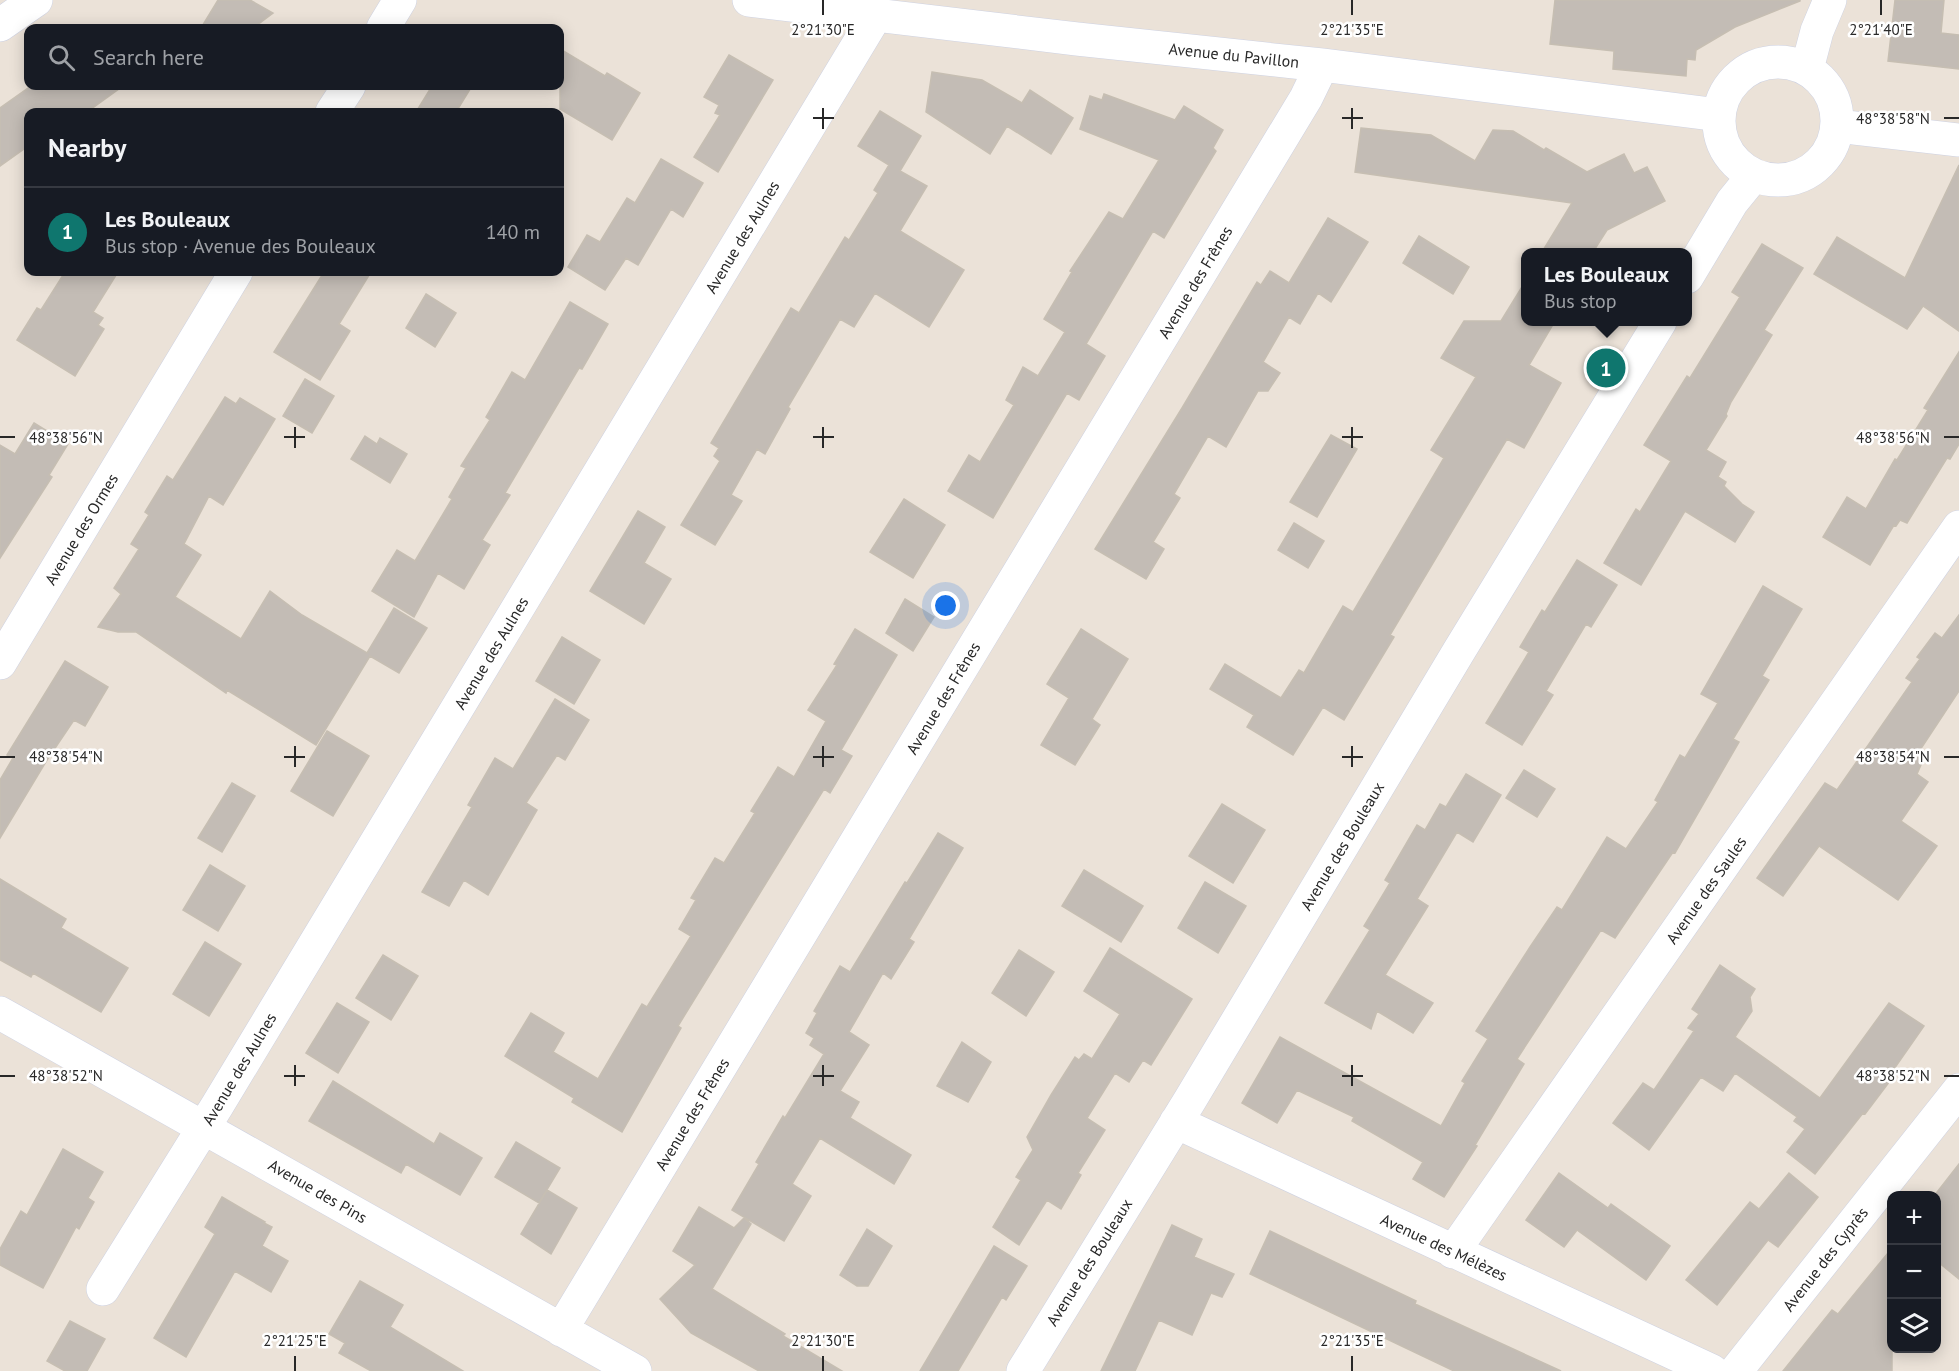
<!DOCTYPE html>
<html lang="en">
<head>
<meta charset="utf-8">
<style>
	body { margin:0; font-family:"PT Sans",sans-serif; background:#20242c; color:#f1f3f6 }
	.controls { position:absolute; right:18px; bottom:18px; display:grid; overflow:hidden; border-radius:12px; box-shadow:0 3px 15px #0003 }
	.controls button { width:54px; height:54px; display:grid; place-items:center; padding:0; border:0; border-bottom:2px solid #363941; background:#171b24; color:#f1f3f6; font:30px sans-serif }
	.you { position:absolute; left:946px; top:606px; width:21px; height:21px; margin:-15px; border:4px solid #fff; border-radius:50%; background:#1a73e8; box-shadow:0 0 0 9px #1a73e833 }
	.badge { display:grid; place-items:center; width:39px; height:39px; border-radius:50%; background:#0f766e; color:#fff; font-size:20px; font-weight:700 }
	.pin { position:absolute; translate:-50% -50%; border:3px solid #fff; box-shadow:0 2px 6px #0006 }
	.popup { position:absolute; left:1521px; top:248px; width:171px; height:78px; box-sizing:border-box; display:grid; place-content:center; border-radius:12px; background:#171b24; filter:drop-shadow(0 2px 4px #0005); font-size:20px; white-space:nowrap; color:#9ea1a6 }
	.popup b { font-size:22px; color:#f1f3f6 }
	.popup::after { content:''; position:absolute; left:50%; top:100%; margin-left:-12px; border:12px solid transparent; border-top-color:#171b24 }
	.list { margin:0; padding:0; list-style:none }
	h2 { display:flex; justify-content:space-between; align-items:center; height:78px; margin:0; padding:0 24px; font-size:26px }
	h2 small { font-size:20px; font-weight:400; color:#9ea1a6 }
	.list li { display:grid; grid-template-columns:39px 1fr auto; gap:18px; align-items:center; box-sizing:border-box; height:90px; padding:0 24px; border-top:2px solid #363941 }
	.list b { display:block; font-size:22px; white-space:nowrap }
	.list p { margin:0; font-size:20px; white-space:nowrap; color:#9ea1a6 }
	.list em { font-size:20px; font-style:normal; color:#9ea1a6 }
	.icon { flex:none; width:33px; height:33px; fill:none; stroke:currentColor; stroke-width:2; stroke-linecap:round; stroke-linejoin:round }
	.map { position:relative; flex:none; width:1959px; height:1371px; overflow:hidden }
	.search { position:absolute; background:#171b24; box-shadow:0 3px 15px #0003; left:24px; top:24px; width:540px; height:66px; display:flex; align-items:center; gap:15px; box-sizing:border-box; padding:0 21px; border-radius:12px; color:#9ea1a6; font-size:22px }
	.panel { position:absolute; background:#171b24; box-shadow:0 3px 15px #0003; left:24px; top:108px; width:540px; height:168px; border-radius:12px }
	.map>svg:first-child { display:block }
	.building { fill:#c3bcb5; stroke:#c6beb2; stroke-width:1.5 }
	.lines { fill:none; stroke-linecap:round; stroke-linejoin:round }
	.minor-casing { stroke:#ced2e2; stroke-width:34 }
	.minor { stroke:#fff; stroke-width:33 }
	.ticks { fill:none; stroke:#282828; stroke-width:2 }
	.labels { text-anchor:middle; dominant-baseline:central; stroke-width:5; stroke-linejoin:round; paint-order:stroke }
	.street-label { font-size:16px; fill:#282828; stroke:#fff }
	.ticks-label { font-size:15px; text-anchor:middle; fill:#282828; stroke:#fff; stroke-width:5; stroke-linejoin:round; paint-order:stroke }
</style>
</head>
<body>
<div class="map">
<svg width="1959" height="1371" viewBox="0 0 1959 1371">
	<rect width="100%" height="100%" fill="#ebe2d8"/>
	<path class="building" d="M218,0H250L273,13L253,28H201Z
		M1555,0H1800V1L1735,27L1696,50L1695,60L1687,59L1686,76L1613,69L1614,51L1550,44Z
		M1895,0H1944L1941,33L1959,35V69L1888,61Z
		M560,49L605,76L607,73L640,93L612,140L560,109Z
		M729,55L773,80L718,172L694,157L720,115L715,113L719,105L704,97Z
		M932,72L982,80L1022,103L1030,90L1073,118L1051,154L1007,126L990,154L926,112Z
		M31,86H123L87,112H28V146L0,166V108Z
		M432,86H472L456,112H416Z
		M1104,94L1175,120L1184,106L1223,130L1213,148L1216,151L1164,238L1153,231L1086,344L1105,356L1079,400L1067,393L993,518L948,491L969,455L980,462L1014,405L1006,400L1023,367L1038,376L1065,332L1044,319L1072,272L1070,271L1109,212L1123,219L1159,160L1080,129L1090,96L1102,100Z
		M880,111L921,136L900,171L927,186L900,231L964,270L929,327L875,293L854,327L840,319L788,407L790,409L765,454L757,449L731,495L742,501L715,545L681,525L720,461L714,456L719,448L711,443L791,308L799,313L845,237L849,240L878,193L874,190L889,165L858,146Z
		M1361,128L1431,135L1475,161L1493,130L1513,131L1544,150L1546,148L1587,172L1624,154L1634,173L1647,167L1665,201L1607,230L1593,252H1542L1572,203L1355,172Z
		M661,159L703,183L683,217L671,209L638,265L626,258L605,290L568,267L587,235L600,242L627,198L635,203Z
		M1959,165V331L1923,306L1907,329L1814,274L1837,237L1905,278Z
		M1328,218L1368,242L1331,302L1318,293L1300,324L1289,317L1263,362L1280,373L1268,391H1258L1226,447L1208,436L1174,494L1180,498L1153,542L1164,549L1146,579L1095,549L1182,408L1257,282L1261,285L1270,271L1289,283Z
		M1419,236L1469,267L1453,294L1403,263Z
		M1762,244L1803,268L1764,330L1772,335L1731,402L1726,414L1727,416L1706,450L1726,462L1718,477L1726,482L1724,486L1742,504L1754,512L1735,542L1685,511L1641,585L1604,563L1636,509L1640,512L1671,461L1644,445L1687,376L1690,378L1740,297L1732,292Z
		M65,272H118L93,312L103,318L98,325L104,329L75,376L17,340L37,308L41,310Z
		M324,272H371L339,324L350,331L320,380L274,352Z
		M1525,282V321H1555L1529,365L1561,383L1524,448L1507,439L1390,635L1394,637L1344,720L1323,707L1293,755L1247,727L1254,715L1210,689L1225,664L1281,698L1299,670L1304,673L1343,606L1353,612L1444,458L1431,450L1476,377L1441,358L1464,321H1501Z
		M426,294L456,313L435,347L406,328Z
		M570,302L608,324L582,369L579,368L505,493L510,495L482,540L490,545L464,589L438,573L414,617L372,591L397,550L415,561L452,499L449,497L466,468L461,466L490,420L486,417L512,372L525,380Z
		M1959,352V444L1950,459L1947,458L1907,523L1900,520L1896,526L1894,525L1870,565L1823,537L1847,497L1866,509L1895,459L1897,460L1928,410L1924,408Z
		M305,379L334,396L312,433L283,416Z
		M225,397L236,404L240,398L275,419L223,505L209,496L184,544L201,555L175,597L241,639L270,591L302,615L367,653L394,608L427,628L399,673L370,656L316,745L227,690L226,693L136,632H118L98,627L121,594L114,588L139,549L131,544L149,515L145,512L167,476L173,480Z
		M34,423L68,444L49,475L52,477L0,558V445L15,454Z
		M1331,435L1357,449L1317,517L1290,502Z
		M365,436L377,444L380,438L407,454L390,483L351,459Z
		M904,499L945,525L913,578L870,552Z
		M638,511L665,527L644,563L671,579L644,624L590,591Z
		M1294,523L1324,541L1308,568L1278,550Z
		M1577,560L1617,585L1591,627L1586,624L1546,691L1553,695L1522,745L1486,723L1529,652L1520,647L1542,610L1545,612Z
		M1763,586L1802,609L1762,676L1769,680L1733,739L1739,742L1675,853L1673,852L1615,938L1601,930L1517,1059L1524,1064L1475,1145L1477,1146L1444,1197L1413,1179L1423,1162L1352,1121L1354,1117L1297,1090L1277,1123L1242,1103L1280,1037L1441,1126L1465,1083L1462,1081L1488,1039L1476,1031L1530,947L1557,907L1562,910L1607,837L1626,849L1658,802L1655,800L1680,755L1685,758L1718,703L1701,694Z
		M905,599L934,617L913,651L886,633Z
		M1959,615V691L1918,753L1924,758L1917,774L1928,782L1901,821L1937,846L1898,900L1819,846L1783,896L1757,878L1825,783L1837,790L1912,682L1906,678L1920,659L1917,657L1935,633L1942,638Z
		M855,629L897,655L841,750L852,756L830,793L824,789L678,1026L681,1028L622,1132L572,1102L574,1098L505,1056L531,1013L564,1033L553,1052L598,1079L642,1004L647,1007L691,936L679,929L696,900L691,898L715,858L724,863L755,813L751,811L778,767L794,777L826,721L808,710L837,665L834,664Z
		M1081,629L1128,659L1092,719L1100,725L1075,765L1041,745L1069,698L1047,684Z
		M562,637L600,660L574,704L536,681Z
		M65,661L108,687L85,726L74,720L47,760L0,838V780L13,758L7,755Z
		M555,699L589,720L565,760L557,755L526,803L537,810L488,895L464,880L449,906L422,892L472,807L468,805L495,758L513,769Z
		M327,731L369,756L333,816L291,791Z
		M1524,770L1555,789L1537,817L1506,798Z
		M1466,774L1501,795L1473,842L1457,832L1417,899L1428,906L1385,975L1433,1003L1413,1033L1377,1011L1371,1029L1325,1003L1370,930L1364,926L1390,883L1385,880L1417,825L1425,830L1440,804L1446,807Z
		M232,783L255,796L222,852L198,838Z
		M1222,804L1265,830L1233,883L1189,856Z
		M938,833L963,848L909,939L914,942L891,979L883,973L849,1032L869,1045L840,1091L859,1102L850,1118L911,1155L894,1184L820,1138L792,1184L811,1196L784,1241L732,1210L759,1164L756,1162L783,1116L785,1118L824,1054L810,1045L814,1038L806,1033L817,1013L814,1011L840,966L850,972L905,882L907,883Z
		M210,865L245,886L218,931L183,910Z
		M1084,870L1143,906L1121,942L1062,906Z
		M0,879L66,919L61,928L128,968L101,1012L33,973L31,977L0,960Z
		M1205,882L1246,906L1218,953L1178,928Z
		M205,942L241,964L209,1016L173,994Z
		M1110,948L1192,999L1151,1065L1143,1060L1129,1082L1115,1073L1087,1118L1105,1130L1078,1173L1081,1175L1061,1209L1047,1200L1019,1245L993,1227L1021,1180L1016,1177L1033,1150L1027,1137L1051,1095L1075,1057L1079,1060L1084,1054L1092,1059L1120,1014L1084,991Z
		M1019,950L1054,972L1026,1016L992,993Z
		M383,955L418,976L391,1020L356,998Z
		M1720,965L1755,989L1750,997L1752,1011L1735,1037L1820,1098L1889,1003L1924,1026L1887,1079L1890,1081L1865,1114L1863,1113L1815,1174L1787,1152L1805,1129L1794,1121L1797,1117L1735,1073L1723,1091L1701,1077L1649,1150L1613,1123L1643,1083L1654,1090L1694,1031L1688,1028L1699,1014L1692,1009Z
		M337,1003L369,1022L338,1073L306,1053Z
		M962,1042L991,1062L968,1102L937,1086Z
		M333,1081L434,1144L440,1133L482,1158L460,1195L406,1164L401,1173L309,1121Z
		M516,1142L560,1168L539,1203L495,1177Z
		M63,1149L103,1172L88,1198L94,1202L79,1229L76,1227L43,1288L0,1265V1249L21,1211L27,1215Z
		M1959,1164V1279L1938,1262L1936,1264V1196H1934Z
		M1559,1173L1608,1208L1611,1204L1670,1246L1646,1280L1577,1230L1564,1247L1526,1220Z
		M1789,1173L1818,1197L1778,1247L1768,1240L1717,1305L1686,1280L1750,1202L1759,1209Z
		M547,1190L577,1208L551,1254L521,1234Z
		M222,1197L265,1222L264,1223L272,1227L262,1246L288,1261L271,1292L235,1271L186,1357L154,1338L215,1234L205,1227Z
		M699,1207L734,1228L744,1218L751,1224L712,1289L785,1334L783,1336L842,1371H759L691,1333L660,1299L695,1265L673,1251Z
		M1172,1225L1202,1239L1194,1257L1234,1274L1222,1297L1211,1293L1192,1335L1159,1320L1135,1371H1101Z
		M867,1229L892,1246L868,1286H857L840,1275Z
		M1270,1231L1416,1301L1415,1304L1561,1371H1454L1250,1274Z
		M994,1246L1027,1266L1006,1300L1002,1297L958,1371H920Z
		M1892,1248V1371H1783L1832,1310L1838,1314Z
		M360,1281L403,1305L390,1327L463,1371H371L339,1353L345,1343L329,1334Z
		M70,1321L105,1339L87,1371H65L47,1361Z"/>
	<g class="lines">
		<defs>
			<path id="minor" d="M749,0L1077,39L1322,65L1719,115
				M0,25L36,0
				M383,28L400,0
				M1719 121a59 59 0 1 1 118 0a59 59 0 1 1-118 0Z
				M1807,69L1817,31L1830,0
				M332,112L349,86
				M1837,126L1959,140
				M1687,277L1732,202L1754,175
				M0,663L236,272
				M0,1013L635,1371
				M1176,1122L1712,1371
				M1453,1252L1959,527
				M103,1289L217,1106L876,15
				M561,1330L1306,98L1322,65
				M1023,1371L1190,1100L1459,651L1660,322
				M1736,1371L1959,1090"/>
		</defs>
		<use href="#minor" class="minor-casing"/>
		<use href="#minor" class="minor"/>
	</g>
	<path class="ticks" d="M823,0V15M1352,0V15M1881,0V15M823,108V129M1352,108V129M813,118H834M1342,118H1363M1944,118H1959M295,427V448M823,427V448M1352,427V448M0,437H15M284,437H305M813,437H834M1342,437H1363M1944,437H1959M295,746V767M823,746V767M1352,746V767M0,757H15M284,757H305M813,757H834M1342,757H1363M1944,757H1959M295,1065V1086M823,1065V1086M1352,1065V1086M0,1076H15M284,1076H305M813,1076H834M1342,1076H1363M1944,1076H1959M295,1356V1371M823,1356V1371M1352,1356V1371"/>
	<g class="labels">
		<g class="street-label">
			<text transform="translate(1234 55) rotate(6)">Avenue du Pavillon</text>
			<text transform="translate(742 237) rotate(-59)">Avenue des Aulnes</text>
			<text transform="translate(1195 282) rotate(-59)">Avenue des Frênes</text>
			<text transform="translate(81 529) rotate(-59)">Avenue des Ormes</text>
			<text transform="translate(491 653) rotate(-59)">Avenue des Aulnes</text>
			<text transform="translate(943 698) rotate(-59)">Avenue des Frênes</text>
			<text transform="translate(1342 846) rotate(-59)">Avenue des Bouleaux</text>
			<text transform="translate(1706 890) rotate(-55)">Avenue des Saules</text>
			<text transform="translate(239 1069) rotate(-59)">Avenue des Aulnes</text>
			<text transform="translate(692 1114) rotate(-59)">Avenue des Frênes</text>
			<text transform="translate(318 1191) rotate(30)">Avenue des Pins</text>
			<text transform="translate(1444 1247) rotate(25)">Avenue des Mélèzes</text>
			<text transform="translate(1825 1259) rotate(-52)">Avenue des Cyprès</text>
			<text transform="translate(1089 1262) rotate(-58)">Avenue des Bouleaux</text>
		</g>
	</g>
	<g class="ticks-label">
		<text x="823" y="35">2°21'30"E</text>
		<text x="1352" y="35">2°21'35"E</text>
		<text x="1881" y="35">2°21'40"E</text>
		<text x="1893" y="124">48°38'58"N</text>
		<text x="66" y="443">48°38'56"N</text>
		<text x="1893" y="443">48°38'56"N</text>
		<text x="66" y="762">48°38'54"N</text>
		<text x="1893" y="762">48°38'54"N</text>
		<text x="66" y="1081">48°38'52"N</text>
		<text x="1893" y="1081">48°38'52"N</text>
		<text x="295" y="1346">2°21'25"E</text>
		<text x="823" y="1346">2°21'30"E</text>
		<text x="1352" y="1346">2°21'35"E</text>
	</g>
</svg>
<div class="controls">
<button>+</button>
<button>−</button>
<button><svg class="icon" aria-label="layers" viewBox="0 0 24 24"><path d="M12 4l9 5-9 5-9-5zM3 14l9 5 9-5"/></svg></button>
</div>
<div class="you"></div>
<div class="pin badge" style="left:1606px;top:368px">1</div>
<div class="popup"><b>Les Bouleaux</b>Bus stop</div>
<div class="search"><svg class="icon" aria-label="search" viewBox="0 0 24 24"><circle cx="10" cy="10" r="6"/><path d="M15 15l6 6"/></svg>Search here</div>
<section class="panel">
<h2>Nearby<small></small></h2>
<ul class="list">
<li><span class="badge">1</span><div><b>Les Bouleaux</b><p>Bus stop · Avenue des Bouleaux</p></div><em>140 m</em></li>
</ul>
</section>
</div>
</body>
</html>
